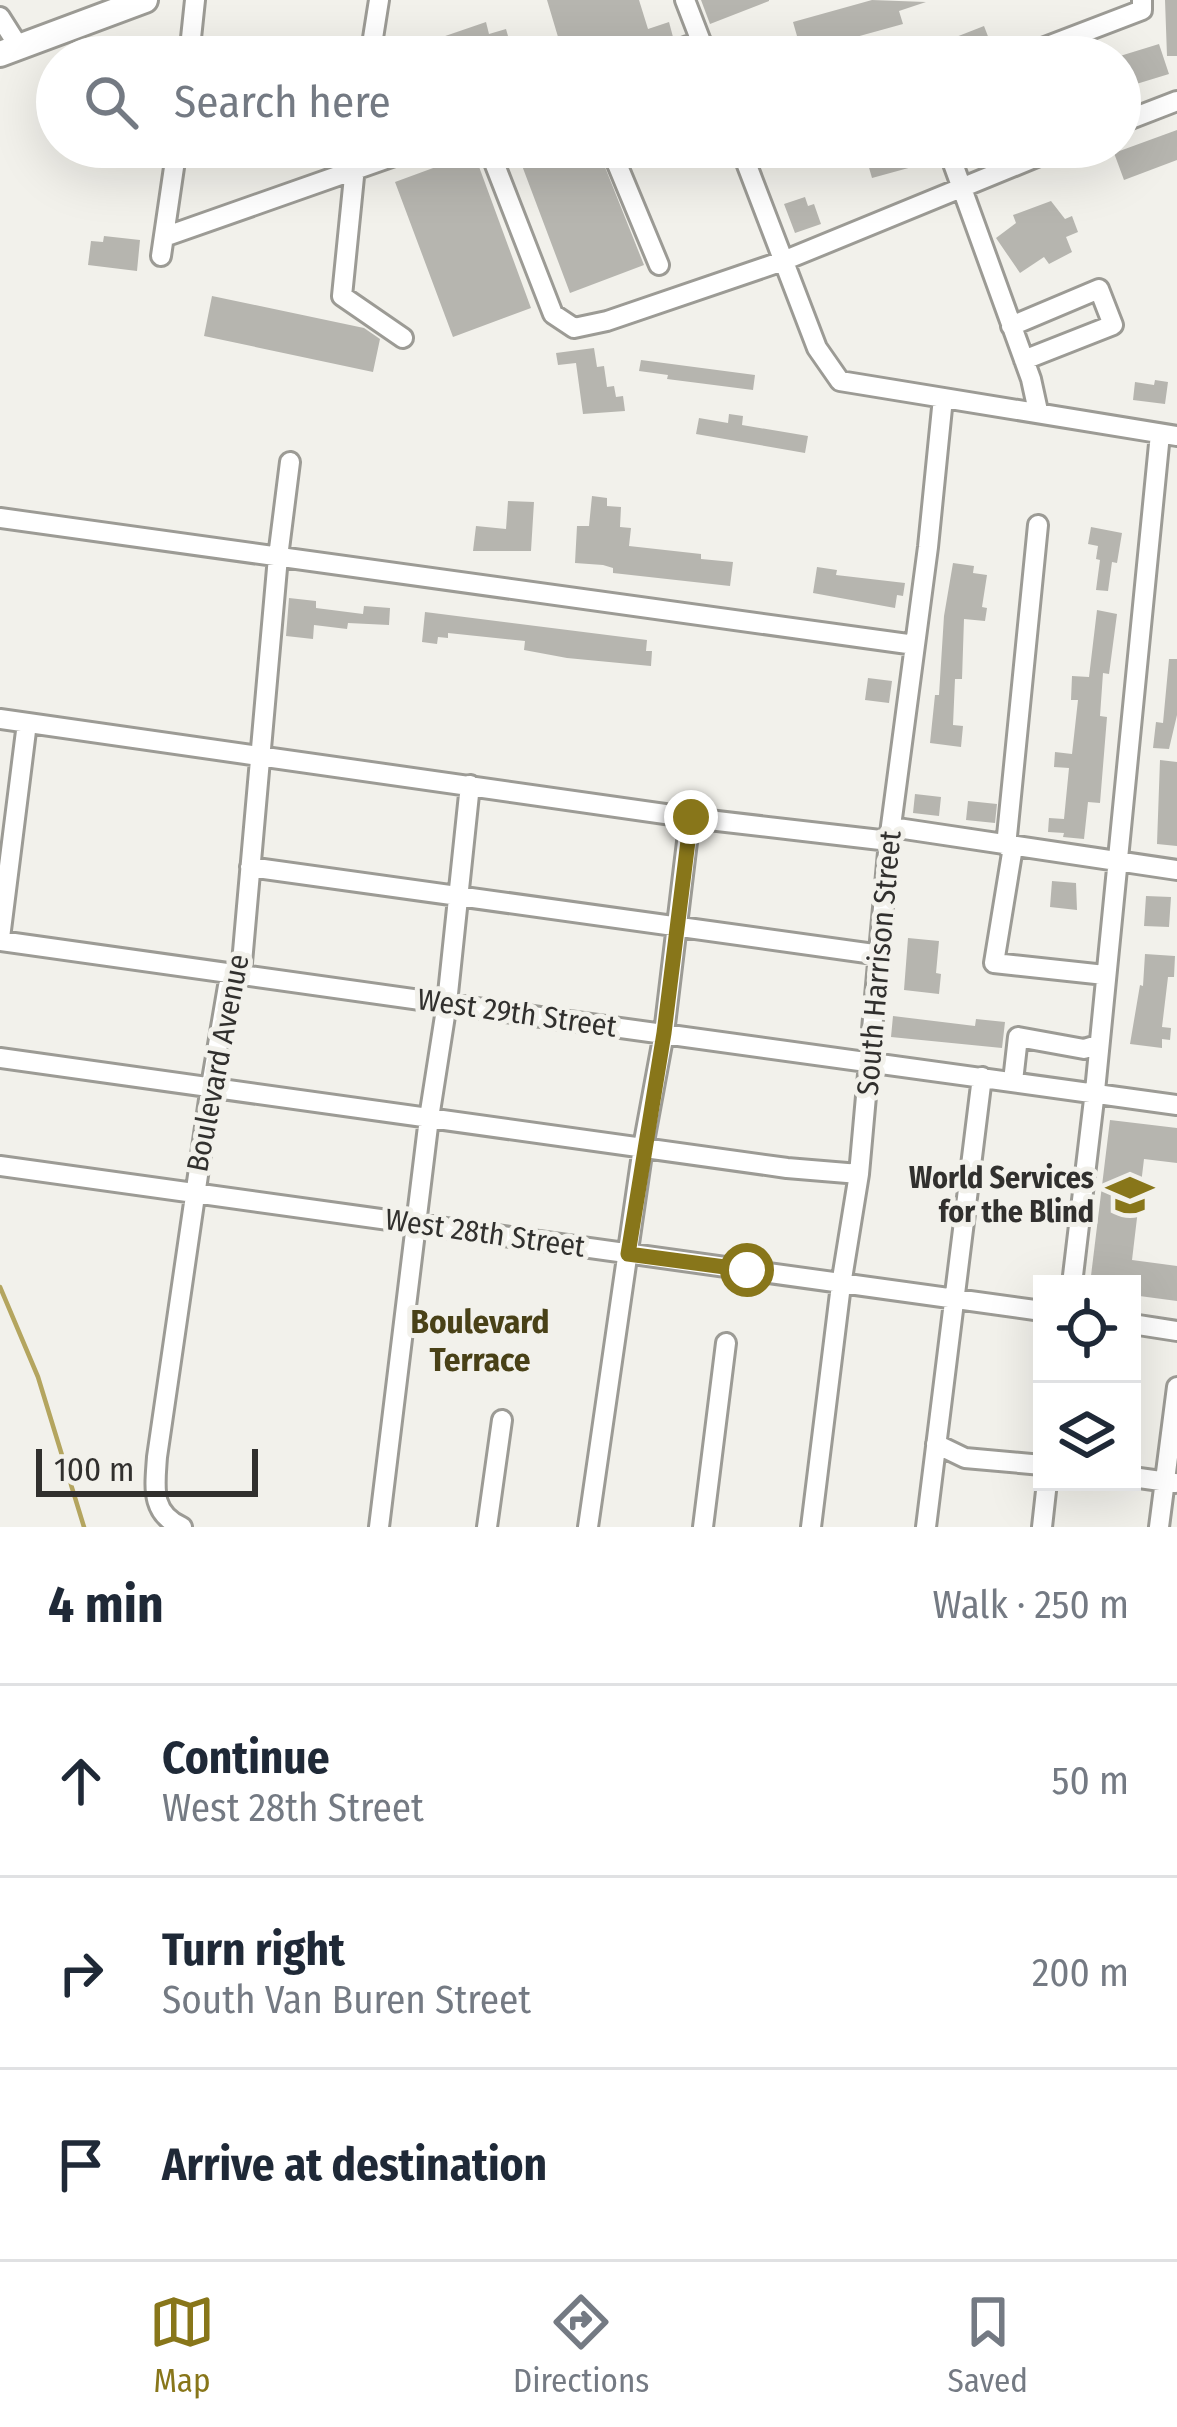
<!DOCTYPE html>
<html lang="en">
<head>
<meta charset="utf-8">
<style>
	body { margin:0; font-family:"Fira Sans Condensed",sans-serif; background:#f6f6f7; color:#1f2937 }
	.controls { position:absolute; right:36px; bottom:36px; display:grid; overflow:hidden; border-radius:0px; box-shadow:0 12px 48px #0002 }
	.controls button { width:108px; height:108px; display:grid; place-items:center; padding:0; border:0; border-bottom:3px solid #e0e1e3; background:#fff; color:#1f2937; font:60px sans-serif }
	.scale { position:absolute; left:36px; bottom:30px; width:222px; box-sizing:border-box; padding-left:12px; border:6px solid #31302e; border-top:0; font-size:33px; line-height:42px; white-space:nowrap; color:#31302e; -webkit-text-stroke:9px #f2f1eb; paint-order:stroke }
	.stop { position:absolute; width:36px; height:36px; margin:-27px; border:9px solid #88761a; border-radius:50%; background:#fff }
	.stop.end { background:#88761a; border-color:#fff; box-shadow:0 3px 12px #0008 }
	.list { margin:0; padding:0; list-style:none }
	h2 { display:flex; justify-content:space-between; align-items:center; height:156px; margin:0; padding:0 48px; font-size:51px }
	h2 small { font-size:39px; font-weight:400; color:#747a83 }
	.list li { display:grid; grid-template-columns:78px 1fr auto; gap:36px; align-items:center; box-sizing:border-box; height:192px; padding:0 48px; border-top:3px solid #e0e1e3 }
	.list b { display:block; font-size:45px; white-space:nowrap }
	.list p { margin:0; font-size:39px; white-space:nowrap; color:#747a83 }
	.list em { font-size:39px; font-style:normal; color:#747a83 }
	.icon { flex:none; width:66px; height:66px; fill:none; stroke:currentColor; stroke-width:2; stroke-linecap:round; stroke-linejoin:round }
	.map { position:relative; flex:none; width:1177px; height:1527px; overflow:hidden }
	.search { position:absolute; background:#fff; box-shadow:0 12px 48px #0002; left:36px; right:36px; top:36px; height:132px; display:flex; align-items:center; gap:30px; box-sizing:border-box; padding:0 42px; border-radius:66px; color:#747a83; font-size:45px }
	.sheet { height:732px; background:#fff }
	nav { display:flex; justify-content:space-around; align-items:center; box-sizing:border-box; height:168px; border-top:3px solid #e0e1e3; background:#fff; font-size:33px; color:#747a83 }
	nav a { display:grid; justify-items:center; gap:6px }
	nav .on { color:#88761a }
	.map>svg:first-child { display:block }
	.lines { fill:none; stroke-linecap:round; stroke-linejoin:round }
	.stream { stroke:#b4a55f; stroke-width:4.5 }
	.building { fill:#b6b5af }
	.minor-casing { stroke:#9c9b95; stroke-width:24 }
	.major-casing { stroke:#9c9b95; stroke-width:30 }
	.minor { stroke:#fff; stroke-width:18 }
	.major { stroke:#fff; stroke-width:24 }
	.route { stroke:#88761a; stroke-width:15 }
	.labels { text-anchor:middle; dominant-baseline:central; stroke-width:10; stroke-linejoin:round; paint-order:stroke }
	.street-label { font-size:30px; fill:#31302e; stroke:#f2f1eb }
	.poi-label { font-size:30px; font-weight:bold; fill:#31302e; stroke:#f2f1eb; text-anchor:end }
	.neighbourhood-label { font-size:33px; font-weight:bold; fill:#494117; stroke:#f2f1eb }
</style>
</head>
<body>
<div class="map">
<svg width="1177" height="1527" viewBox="0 0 1177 1527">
	<rect width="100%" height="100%" fill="#f2f1eb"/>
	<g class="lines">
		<path class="stream" d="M0,1287L38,1377L84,1527"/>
	</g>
	<path class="building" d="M547,0H639L648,29L669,22L673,37L625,57H564Z
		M701,0H769V1L710,24Z
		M872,0L926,2L899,11L903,24L827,45L828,51L803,57L793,22Z
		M1165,0H1177V56H1167Z
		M486,22L489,34L506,29L514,57H384Z
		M984,26L996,57H938L933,46Z
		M765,36L773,57H735L732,48Z
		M1159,44L1169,74L1120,89V56Z
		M1177,130V160L1124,180L1114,153Z
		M515,147H597L644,265L570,293Z
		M863,147H918L923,164L872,178Z
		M474,153L531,308L453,337L395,182Z
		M805,197L808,206L814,204L821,224L795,233L784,204Z
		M1051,201L1065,219L1072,216L1078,232L1066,237L1072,252L1049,264L1044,257L1020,273L996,238L1016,223L1013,215Z
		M104,236L140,240L137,271L88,265L91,241L103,242Z
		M212,296L364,328L380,339L373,372L204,336Z
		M594,348L597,367L604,366L607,387L614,386L616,397L623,396L625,411L583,414L576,363L558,365L556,353Z
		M641,360L755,375L753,390L667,379L668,375L639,371Z
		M1155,380L1168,382L1165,404L1133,400L1135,382L1154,385Z
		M729,414L743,416L742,425L808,436L805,453L696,434L699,418L728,423Z
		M592,496L607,498V506L621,507L620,527L631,528L629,546L701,554V559L733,562L730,586L613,573V568L603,565L575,563L577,526H589Z
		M508,501L534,502L531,551H473L476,526L506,529Z
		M1091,527L1122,533L1117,563L1112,562L1108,591L1096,590L1100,560L1096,559L1098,546L1088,544Z
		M953,563L974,566L973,573L987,575L982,607L987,608L985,621L964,619L962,679H955L953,725L963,726L961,747L930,743L935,695H939L944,616Z
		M817,567L837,570L836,575L905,583L903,596L897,595L895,608L813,593Z
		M289,598L316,601V608L363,614L364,606L390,608L389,625L348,623L347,629L314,625L313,639L286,636Z
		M1097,610L1117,614L1109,674L1103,673L1100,716L1107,717L1100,803L1088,802L1084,839L1063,837L1064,833L1048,832L1049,818L1064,819L1069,768L1054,767L1055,752L1072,754L1078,700H1071L1072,676L1089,677Z
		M425,612L647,640L646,651H652L651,666L567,658L524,650L525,641L448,633V638L438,637L437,644L422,642Z
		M1169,659H1177V715L1169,749L1153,748L1156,722L1163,723Z
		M868,678L892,681L889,703L865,700Z
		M1160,760L1177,762V846L1157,844Z
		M915,794L941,797L939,816L913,813Z
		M968,801L997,804L995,823L966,820Z
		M1052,881L1076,883L1077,910L1050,907Z
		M1146,896L1171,897L1169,927L1144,926Z
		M908,938L939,941L936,973L941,974L939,994L904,990Z
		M1145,954L1175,956L1174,977H1168L1162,1027L1171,1028L1170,1040L1162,1039V1048L1130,1044L1140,985L1143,986Z
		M893,1016L975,1026L976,1019L1005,1022L1002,1048L891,1037Z
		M1110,1120L1177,1128V1163L1144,1159L1132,1260L1177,1266V1301L1132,1295V1284H1090Z"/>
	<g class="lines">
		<defs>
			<path id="minor" d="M685,0L707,57
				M0,17L19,47
				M189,57L195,0
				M370,57L379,0
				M659,57L701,41
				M1019,57L1142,10V0
				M1120,123L1177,101
				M357,147L342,296L403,338
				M488,147L553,314L574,328L607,321L783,261L1061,147
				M610,147L659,265
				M740,147L817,348L840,381L1177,436
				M947,147L1031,379L1038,411
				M744,157L772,147
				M164,237L420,147
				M161,256L177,147
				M1011,326L1099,289L1113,325L1024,360
				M0,518L915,645
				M0,719L700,819L889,841
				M891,827L1177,870
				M1006,846L1038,525
				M1013,847L994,963L1105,975
				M250,867L881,955
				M0,938L27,723
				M0,941C392,995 785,1053 1177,1105
				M0,1058L787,1168L859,1174
				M1013,1081L1018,1037L1084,1049L1097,1045
				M0,1166L1042,1311
				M1072,1284L1095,1091L1160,434
				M1132,1324L1177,1331
				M936,1444L965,1458L1042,1465
				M1132,1477L1175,1483
				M182,1527C150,1513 155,1487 157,1457L211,1086L228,986L241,974L278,557L290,462
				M379,1527L429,1118L447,1003L470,785
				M487,1527L502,1420
				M588,1527L643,1147L664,1033L690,817
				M703,1527L726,1343
				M811,1527L841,1285L859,1174L889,841L928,547L943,398
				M926,1527L982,1077
				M1042,1527L1047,1482
				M1159,1527L1177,1387"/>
			<path id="major" d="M0,54L145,0"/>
		</defs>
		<use href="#minor" class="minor-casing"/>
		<use href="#major" class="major-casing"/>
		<use href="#minor" class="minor"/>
		<use href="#major" class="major"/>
	</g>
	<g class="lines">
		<path class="route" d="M691,817L664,1033L628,1254L747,1270"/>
	</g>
	<defs>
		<symbol id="university-bare" viewBox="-9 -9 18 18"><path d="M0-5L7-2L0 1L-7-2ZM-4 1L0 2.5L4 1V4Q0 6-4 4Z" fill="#88761a" stroke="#f2f1eb" stroke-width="2.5" paint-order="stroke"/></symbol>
	</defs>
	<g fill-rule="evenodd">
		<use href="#university-bare" x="1097" y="1162" width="66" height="66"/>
	</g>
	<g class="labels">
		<g class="street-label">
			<text transform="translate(879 963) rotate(-85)">South Harrison Street</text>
			<text transform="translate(517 1013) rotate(8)">West 29th Street</text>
			<text transform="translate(218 1063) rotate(-79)">Boulevard Avenue</text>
			<text transform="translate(485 1233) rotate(8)">West 28th Street</text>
		</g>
		<g class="poi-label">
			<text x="1094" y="1178">World Services<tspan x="1094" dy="34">for the Blind</tspan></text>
		</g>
		<g class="neighbourhood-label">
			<text x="480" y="1322">Boulevard<tspan x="480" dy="38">Terrace</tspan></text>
		</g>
	</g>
</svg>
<div class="controls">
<button><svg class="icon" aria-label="locate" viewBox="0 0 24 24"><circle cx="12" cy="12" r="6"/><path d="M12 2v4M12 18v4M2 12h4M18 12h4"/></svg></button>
<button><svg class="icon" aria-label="layers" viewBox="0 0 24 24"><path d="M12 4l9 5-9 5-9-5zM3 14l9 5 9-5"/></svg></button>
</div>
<div class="scale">100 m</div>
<div class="stop" style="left:747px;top:1270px"></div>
<div class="stop end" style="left:691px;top:817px"></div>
<div class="search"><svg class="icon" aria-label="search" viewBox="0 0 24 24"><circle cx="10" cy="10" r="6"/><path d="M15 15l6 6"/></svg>Search here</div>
</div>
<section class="sheet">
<h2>4 min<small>Walk · 250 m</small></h2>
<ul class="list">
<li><svg class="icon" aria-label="ahead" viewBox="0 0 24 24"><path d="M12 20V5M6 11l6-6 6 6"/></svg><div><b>Continue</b><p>West 28th Street</p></div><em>50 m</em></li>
<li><svg class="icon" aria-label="right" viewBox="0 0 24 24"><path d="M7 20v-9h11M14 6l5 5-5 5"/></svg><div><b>Turn right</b><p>South Van Buren Street</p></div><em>200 m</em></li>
<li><svg class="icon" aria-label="arrive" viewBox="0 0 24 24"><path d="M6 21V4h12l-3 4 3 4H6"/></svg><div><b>Arrive at destination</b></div></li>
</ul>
</section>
<nav>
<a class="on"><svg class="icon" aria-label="map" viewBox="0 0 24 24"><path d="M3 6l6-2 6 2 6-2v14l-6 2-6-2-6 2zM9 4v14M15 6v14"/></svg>Map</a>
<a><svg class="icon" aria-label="directions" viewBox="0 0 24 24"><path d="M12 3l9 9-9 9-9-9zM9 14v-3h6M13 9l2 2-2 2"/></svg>Directions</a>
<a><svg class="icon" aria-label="saved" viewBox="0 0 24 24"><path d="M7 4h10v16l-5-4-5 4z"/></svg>Saved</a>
</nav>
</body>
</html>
